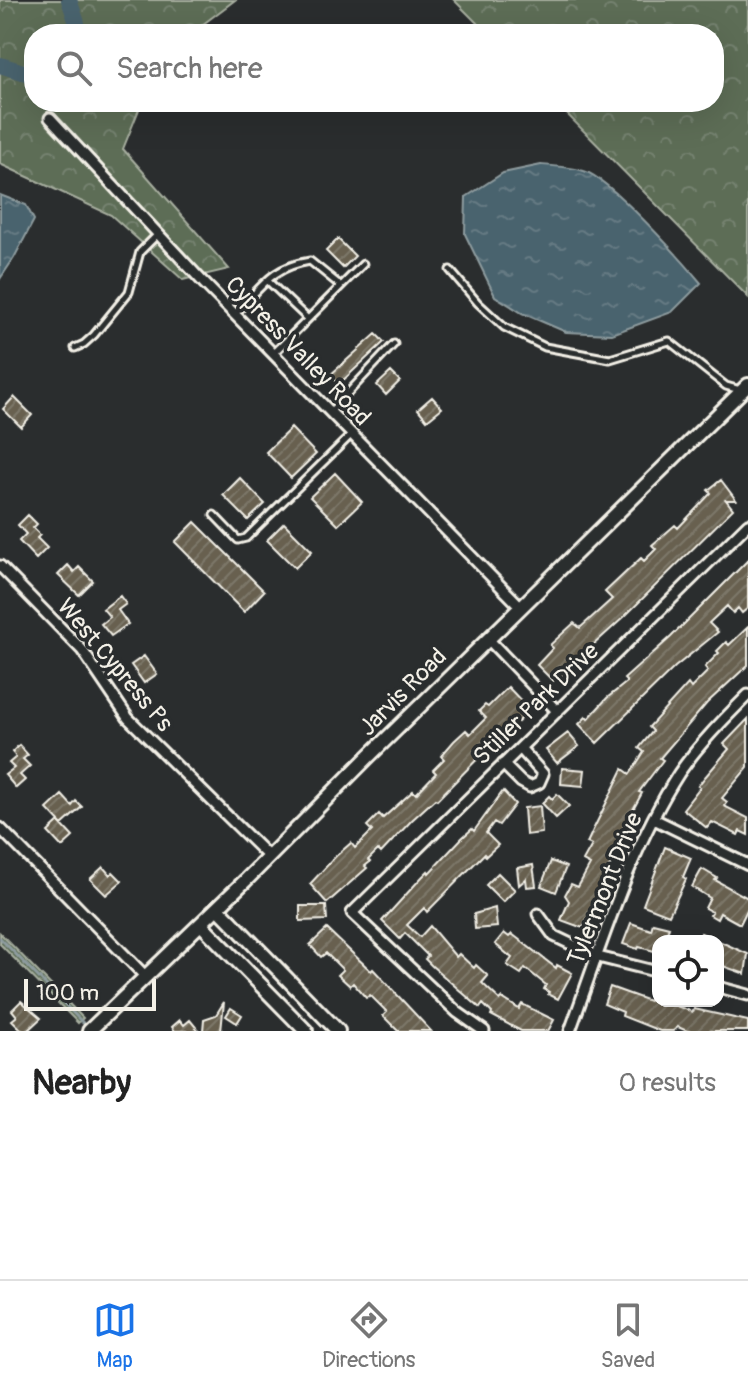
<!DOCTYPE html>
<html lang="en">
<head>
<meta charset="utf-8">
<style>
	body { margin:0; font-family:Pangolin,sans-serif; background:#f6f6f6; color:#222 }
	.controls { position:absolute; right:24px; bottom:24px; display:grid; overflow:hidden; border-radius:16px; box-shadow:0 8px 32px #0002 }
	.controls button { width:72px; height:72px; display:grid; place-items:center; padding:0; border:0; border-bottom:2px solid #e0e0e0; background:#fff; color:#222; font:40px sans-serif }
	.scale { position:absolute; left:24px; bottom:20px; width:132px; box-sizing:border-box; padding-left:8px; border:4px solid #f4f1e8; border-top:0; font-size:22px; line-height:28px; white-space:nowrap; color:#f4f1e8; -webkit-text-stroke:6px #2a2d2e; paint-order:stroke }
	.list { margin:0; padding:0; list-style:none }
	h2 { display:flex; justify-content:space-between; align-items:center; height:104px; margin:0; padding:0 32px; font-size:34px }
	h2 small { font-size:26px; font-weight:400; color:#767676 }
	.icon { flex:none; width:44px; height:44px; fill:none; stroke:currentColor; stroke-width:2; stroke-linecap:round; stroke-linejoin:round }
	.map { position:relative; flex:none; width:748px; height:1031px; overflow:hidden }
	.search { position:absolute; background:#fff; box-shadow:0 8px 32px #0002; left:24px; right:24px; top:24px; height:88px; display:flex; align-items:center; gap:20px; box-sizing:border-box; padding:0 28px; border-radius:32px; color:#767676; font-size:30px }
	.sheet { height:248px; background:#fff }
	nav { display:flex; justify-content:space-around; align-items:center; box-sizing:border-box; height:112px; border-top:2px solid #e0e0e0; background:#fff; font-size:22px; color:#767676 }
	nav a { display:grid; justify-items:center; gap:4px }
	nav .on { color:#1a73e8 }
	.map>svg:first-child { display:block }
	.forest { fill:url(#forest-crowns); stroke:#a8afa0; stroke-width:2 }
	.water { fill:url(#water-ripples); stroke:#8e9c9f; stroke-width:2 }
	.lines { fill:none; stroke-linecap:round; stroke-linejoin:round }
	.stream { stroke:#8e9c9f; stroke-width:3 }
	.river { stroke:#4a636e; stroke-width:16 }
	.building { fill:url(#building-hatch); stroke:#f4f1e8; stroke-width:2 }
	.service-casing { stroke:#f4f1e8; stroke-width:11 }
	.minor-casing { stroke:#f4f1e8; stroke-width:15 }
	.tertiary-casing { stroke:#f4f1e8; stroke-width:18 }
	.service { stroke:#2a2d2e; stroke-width:5 }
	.minor { stroke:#2a2d2e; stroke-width:9 }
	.tertiary { stroke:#2a2d2e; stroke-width:12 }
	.labels { text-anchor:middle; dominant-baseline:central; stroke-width:7; stroke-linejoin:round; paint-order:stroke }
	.street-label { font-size:24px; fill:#f4f1e8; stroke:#2a2d2e }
</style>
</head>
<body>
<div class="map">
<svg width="748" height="1031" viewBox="0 0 748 1031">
	<defs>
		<pattern id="forest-crowns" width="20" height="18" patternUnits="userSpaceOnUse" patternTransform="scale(2)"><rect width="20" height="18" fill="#5d6d57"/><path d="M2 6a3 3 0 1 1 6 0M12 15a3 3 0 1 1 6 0" fill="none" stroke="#75826f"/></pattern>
		<pattern id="water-ripples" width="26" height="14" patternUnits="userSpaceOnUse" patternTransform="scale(2)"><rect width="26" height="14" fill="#4a636e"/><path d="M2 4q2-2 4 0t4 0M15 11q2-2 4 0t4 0" fill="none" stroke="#657a83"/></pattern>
		<pattern id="building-hatch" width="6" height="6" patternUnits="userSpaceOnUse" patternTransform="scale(2)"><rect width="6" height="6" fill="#676050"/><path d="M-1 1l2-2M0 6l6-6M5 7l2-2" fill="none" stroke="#7d7769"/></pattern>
	</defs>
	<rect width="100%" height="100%" fill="#2a2d2e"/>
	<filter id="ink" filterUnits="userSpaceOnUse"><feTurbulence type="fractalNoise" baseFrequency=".0125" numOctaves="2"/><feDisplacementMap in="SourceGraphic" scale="16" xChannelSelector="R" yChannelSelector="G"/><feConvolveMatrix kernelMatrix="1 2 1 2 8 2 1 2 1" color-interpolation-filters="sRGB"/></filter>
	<g filter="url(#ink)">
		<path class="forest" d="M0,0H235L190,34H34V102H142L123,149L229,269L183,280L111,215L0,164Z
			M454,0H748V297L555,102H714V34H488Z
			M0,933L83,1018L78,1023L0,944Z"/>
		<path class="water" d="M541,165C555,166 571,167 584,171C609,178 682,260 701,283L672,312L612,334L566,332L522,313L495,296L465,234L466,197L503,173Z
			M0,195L26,205L34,220L14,258L0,279Z"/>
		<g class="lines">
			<path class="stream" d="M0,938L83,1023"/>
			<path class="river" d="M69,0L77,23L74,34
				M0,65L26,73L34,72"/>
		</g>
		<path class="building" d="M338,239L355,256L343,268L326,251Z
			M376,334L384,342L339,384L330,375Z
			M391,372L400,381L386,395L377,385Z
			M14,397L32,415L21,427L3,409Z
			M432,397L442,408L427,420L418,409Z
			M291,428L316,454L291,478L266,452Z
			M335,473L362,502L338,525L310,497Z
			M240,478L265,504L248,520L223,495Z
			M721,480L736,500H726L733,509L624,617L580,657L561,679L558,676L553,681L537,665L553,648L550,645L574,623L580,628L612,599L605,592L641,558L644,561L656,549L652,545L675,525L678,528L711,493L708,490Z
			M28,515L37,524L33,528L40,535L37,538L47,548L36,559L19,541L26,534L18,525Z
			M195,522L264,591L244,612L175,542Z
			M284,523L312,551L295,568L267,540Z
			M748,560V608L742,613L738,608L733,613L727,606L709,623L718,632L675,667L597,743L579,724L586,717L588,719L607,698L627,682L624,679L671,637Z
			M68,565L74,572L79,567L93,581L79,595L58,575Z
			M120,596L126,604L118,610L128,624L111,636L101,624L110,617L103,609Z
			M748,627V665L707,703L660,758L663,760L639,792L642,793L620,834L611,858L613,859L583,928L561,920L569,901L565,895L571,884L578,887L590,865L583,861L592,845L587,843L594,828L623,769L630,774L644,752L639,748L653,731L649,727L688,684L691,688L708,671L705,667L719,653L717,651L726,642L729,645Z
			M144,656L157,674L144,683L131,665Z
			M508,687L528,708L522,714L524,716L518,722L516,720L437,800L435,799L412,820L381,853L378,850L368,860L370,862L365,866L367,868L327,903L310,884L336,856L351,843L355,848L372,831L367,826L379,814L383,818L413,791L416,794L436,773L433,770L444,759L441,756L454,741L466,730L470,734L486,718L479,711L485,705L488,707Z
			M748,719V767L722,798L727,802L724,806L748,818V835L740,831L738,835L712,822L707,828L683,809L700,787L698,786L705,777L729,749L724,744Z
			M568,733L579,746L557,763L546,750Z
			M19,745L28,755L23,759L30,766L20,775L25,780L16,788L5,775L14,768L9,763L16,757L12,752Z
			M562,768L585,770L583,786L561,784Z
			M503,791L515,804L499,825L494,822L486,833L498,845L486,856L484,854L427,912L424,908L407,925L420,937L430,926L456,957L459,954L474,968L476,965L488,976L482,983L500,1000L502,998L519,1009L522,1004L554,1020L548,1031H521L491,1015L492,1013L483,1004L480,1008L432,966L425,959L428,956L405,933L400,939L382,921L422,877L428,871L429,873L462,838L472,829L474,831Z
			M557,794L569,806L556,818L542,803L549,796L552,799Z
			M62,795L72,806L76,801L82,807L62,825L47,809Z
			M540,806L542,833L526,835L524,808Z
			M59,822L73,837L62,847L48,832Z
			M665,847L691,858L683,877L686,879L669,915L643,905Z
			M551,861L566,867L556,892L541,886Z
			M533,865L536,886L527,887L526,879L519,885L517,868Z
			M103,867L110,875L113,872L122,881L106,895L90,879Z
			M702,869L717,878L715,880L748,898V908L740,924L720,913L717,919L710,915L712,912L705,908L710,898L692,887Z
			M498,873L515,890L503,902L486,885Z
			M300,906H326L327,920L300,921Z
			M495,908L497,927L475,929L474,914Z
			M631,923L651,930L653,923L669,927L666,935L681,938L680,941H658V952L639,947L638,949L623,944Z
			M327,929L371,971L373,969L431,1031H398L383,1016L387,1012L370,995L366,998L353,983L350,986L338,975L343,970L326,953L321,957L310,945Z
			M504,933L509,937L512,934L556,968L557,965L572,973L558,999L548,994L549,992L544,989L546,985L525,968L521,974L507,965L512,958L495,944Z
			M701,933L748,954L745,974L723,966L718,978V941H698Z
			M610,987L649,1001L651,997L693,1012L694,1009L748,1021V1031H687L678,1027L673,1031H660L622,1016L623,1012L604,1004Z
			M21,1001L41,1018L27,1031H23L12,1020L17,1016L12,1010Z
			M224,1002L221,1031H203L204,1019L216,1015Z
			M231,1008L242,1015L237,1023L226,1016Z
			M180,1020L184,1025L190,1020L199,1031H175L172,1027Z"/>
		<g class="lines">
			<defs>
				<path id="service" d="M450,270L478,303L504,327L545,347L610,359L669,341L726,386L740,390
					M268,281L308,319
					M235,314C262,287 271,267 310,261L341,286
					M75,348L84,344L94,335L129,292L140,252L157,235
					M274,353L363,264
					M330,412L394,344
					M214,515L238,540L246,538L351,435"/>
				<path id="minor" d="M50,118L203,282L521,607
					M0,566L82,650L128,718L269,857
					M488,639L557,711
					M503,764L521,782L530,787L539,783L543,774L520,748
					M654,819L748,865
					M0,828L146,977
					M538,914L554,936L598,957L658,972
					M718,987L748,995
					M484,1031L457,1012L352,913L748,524
					M570,1031C602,944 629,851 679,773C699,744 723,720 748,695"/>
				<path id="tertiary" d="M218,908L338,1031
					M201,924L306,1031
					M89,1031L245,881L368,757L748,385"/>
			</defs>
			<use href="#service" class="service-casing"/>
			<use href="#minor" class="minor-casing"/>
			<use href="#tertiary" class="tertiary-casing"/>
			<use href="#service" class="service"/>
			<use href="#minor" class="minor"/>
			<use href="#tertiary" class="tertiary"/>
		</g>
	</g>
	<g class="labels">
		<g class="street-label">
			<text transform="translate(298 351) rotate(46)">Cypress Valley Road</text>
			<text transform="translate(115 665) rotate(50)">West Cypress Ps</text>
			<text transform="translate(403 692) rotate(-45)">Jarvis Road</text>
			<text transform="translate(536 704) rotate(-44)">Stiller Park Drive</text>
			<text transform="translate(605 889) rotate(-68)">Tylermont Drive</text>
		</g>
	</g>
</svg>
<div class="controls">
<button><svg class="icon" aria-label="locate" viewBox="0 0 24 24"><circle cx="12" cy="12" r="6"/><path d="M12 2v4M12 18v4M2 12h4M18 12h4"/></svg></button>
</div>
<div class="scale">100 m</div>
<div class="search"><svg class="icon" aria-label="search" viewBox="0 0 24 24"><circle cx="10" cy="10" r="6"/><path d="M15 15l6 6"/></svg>Search here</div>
</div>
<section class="sheet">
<h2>Nearby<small>0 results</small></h2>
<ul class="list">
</ul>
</section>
<nav>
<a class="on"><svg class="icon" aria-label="map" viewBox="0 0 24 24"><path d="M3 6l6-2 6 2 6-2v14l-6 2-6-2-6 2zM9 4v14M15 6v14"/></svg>Map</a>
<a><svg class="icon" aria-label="directions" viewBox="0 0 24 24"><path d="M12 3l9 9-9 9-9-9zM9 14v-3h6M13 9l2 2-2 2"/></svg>Directions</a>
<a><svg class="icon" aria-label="saved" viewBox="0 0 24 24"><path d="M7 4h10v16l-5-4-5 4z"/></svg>Saved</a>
</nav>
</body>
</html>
